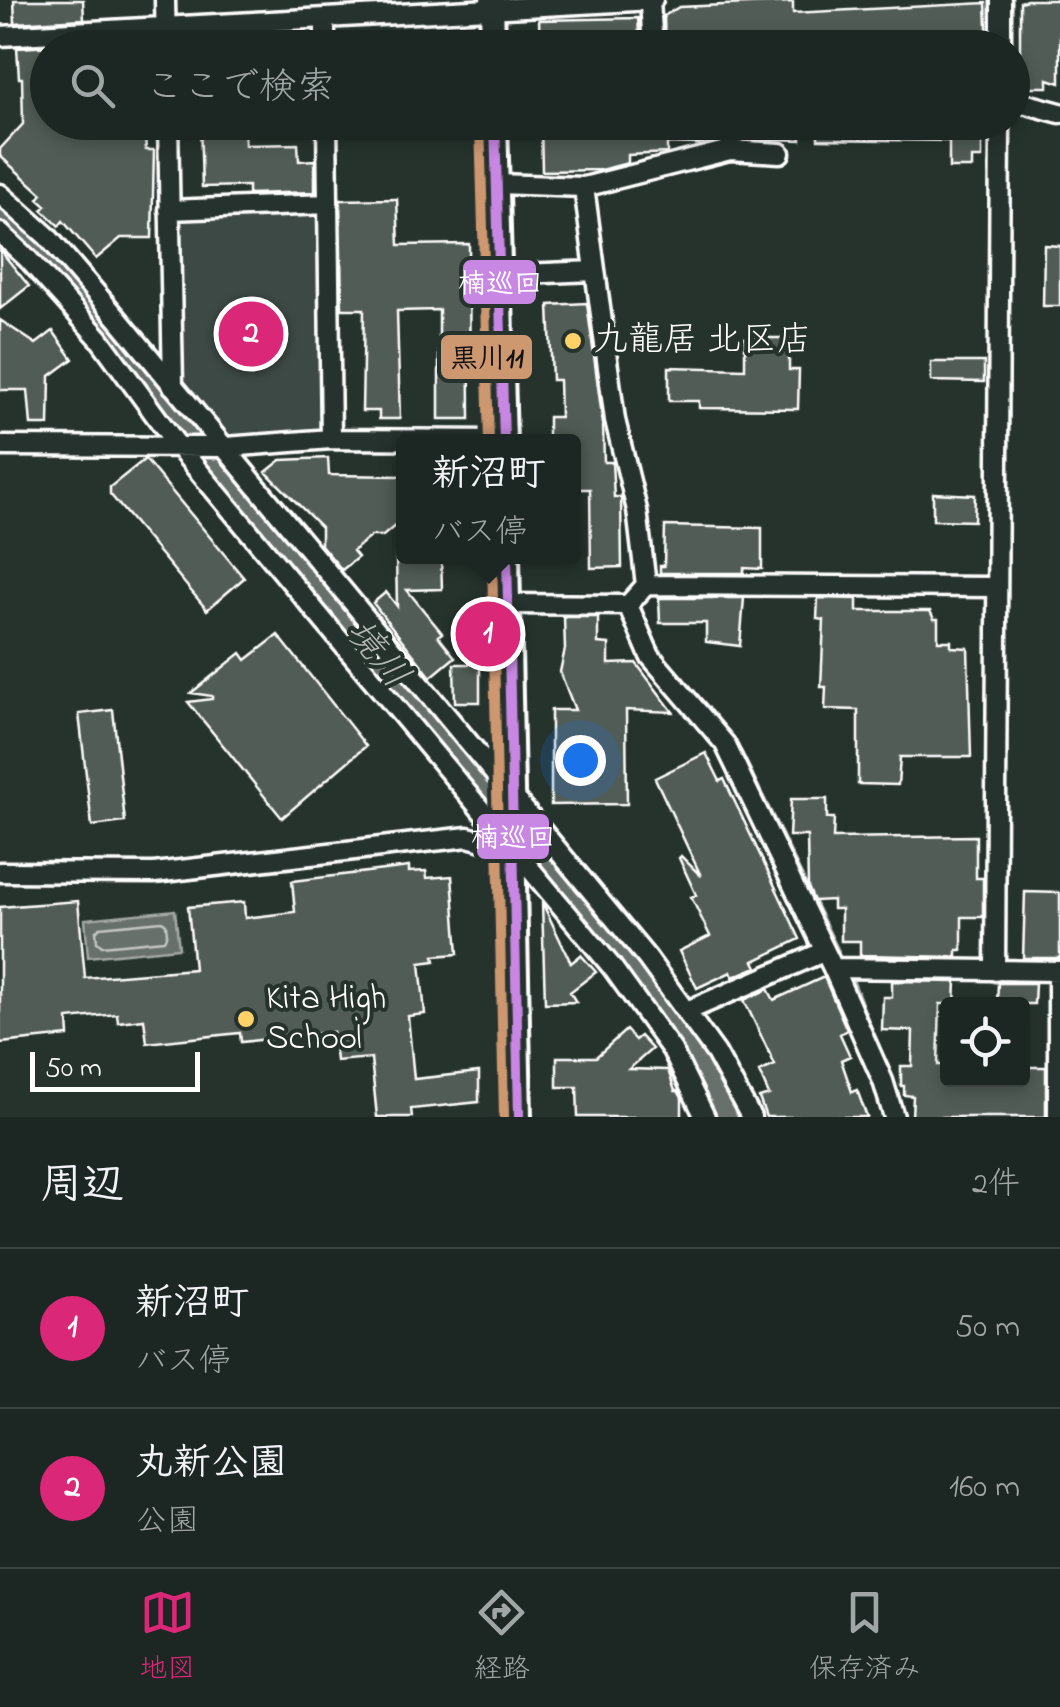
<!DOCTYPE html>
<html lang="ja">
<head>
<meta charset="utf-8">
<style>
	body { margin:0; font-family:"Indie Flower","Klee One",sans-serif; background:#252e2a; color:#f1f3f6 }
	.controls { position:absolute; right:30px; bottom:30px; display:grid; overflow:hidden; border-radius:10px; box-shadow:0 5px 15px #0003 }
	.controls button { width:90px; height:90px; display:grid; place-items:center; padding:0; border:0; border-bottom:2px solid #3a4340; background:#1c2622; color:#f1f3f6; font:50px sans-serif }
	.scale { position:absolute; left:30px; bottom:25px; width:170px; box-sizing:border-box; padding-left:10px; border:5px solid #fff; border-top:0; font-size:28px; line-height:35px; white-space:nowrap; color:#fff; -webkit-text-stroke:8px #26332d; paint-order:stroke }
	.you { position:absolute; left:580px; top:760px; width:35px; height:35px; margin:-25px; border:8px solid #fff; border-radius:50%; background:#1a73e8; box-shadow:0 0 0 15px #1a73e833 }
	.badge { display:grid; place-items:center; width:65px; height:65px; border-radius:50%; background:#db2777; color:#fff; font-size:32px; font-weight:700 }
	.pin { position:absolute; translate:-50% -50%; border:5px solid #fff; box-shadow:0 2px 10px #0006 }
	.popup { position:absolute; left:396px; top:434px; width:185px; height:130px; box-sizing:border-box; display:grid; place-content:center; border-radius:10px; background:#1c2622; filter:drop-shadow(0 2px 8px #0005); font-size:32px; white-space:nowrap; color:#a0a5a5 }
	.popup b { font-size:38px; color:#f1f3f6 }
	.popup::after { content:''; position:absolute; left:50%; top:100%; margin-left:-20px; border:20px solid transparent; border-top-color:#1c2622 }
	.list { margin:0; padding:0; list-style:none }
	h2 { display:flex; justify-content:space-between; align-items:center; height:130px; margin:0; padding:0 40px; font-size:42px }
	h2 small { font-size:32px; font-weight:400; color:#a0a5a5 }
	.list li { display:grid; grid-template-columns:65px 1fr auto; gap:30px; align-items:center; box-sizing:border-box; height:160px; padding:0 40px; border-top:2px solid #3a4340 }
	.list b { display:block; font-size:38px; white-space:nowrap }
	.list p { margin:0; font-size:32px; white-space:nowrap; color:#a0a5a5 }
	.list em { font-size:32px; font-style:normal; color:#a0a5a5 }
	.icon { flex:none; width:55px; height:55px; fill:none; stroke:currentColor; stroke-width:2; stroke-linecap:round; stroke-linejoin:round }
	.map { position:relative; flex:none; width:1060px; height:1117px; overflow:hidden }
	.search { position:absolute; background:#1c2622; box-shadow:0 5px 15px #0003; left:30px; right:30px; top:30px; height:110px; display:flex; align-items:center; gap:25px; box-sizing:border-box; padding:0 35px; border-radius:55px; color:#a0a5a5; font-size:38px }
	.sheet { height:450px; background:#1c2622 }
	nav { display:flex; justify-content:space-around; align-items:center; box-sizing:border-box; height:140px; border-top:2px solid #3a4340; background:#1c2622; font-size:28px; color:#a0a5a5 }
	nav a { display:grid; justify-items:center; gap:5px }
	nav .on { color:#db2777 }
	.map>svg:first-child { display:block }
	.green { fill:#3e4944; stroke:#9ea4a2; stroke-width:2.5 }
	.water { fill:#67706c; stroke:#a4a9a7; stroke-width:2.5 }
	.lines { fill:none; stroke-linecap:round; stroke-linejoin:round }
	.shore { stroke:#c2c6c4; stroke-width:2.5 }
	.stream { stroke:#a4a9a7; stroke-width:6 }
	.river { stroke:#67706c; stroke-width:40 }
	.building { fill:#515c57; stroke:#fff; stroke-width:2.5 }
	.minor-casing { stroke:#fff; stroke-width:25 }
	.tertiary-casing { stroke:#fff; stroke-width:30 }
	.minor { stroke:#26332d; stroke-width:18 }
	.tertiary { stroke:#26332d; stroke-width:22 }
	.bus-1-casing { stroke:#26332d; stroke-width:18 }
	.bus-2-casing { stroke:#26332d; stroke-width:18 }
	.bus-1 { stroke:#c787e3; stroke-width:10 }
	.bus-2 { stroke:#cd976f; stroke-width:10 }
	.poi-dot { fill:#ffd166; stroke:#26332d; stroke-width:4 }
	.labels { text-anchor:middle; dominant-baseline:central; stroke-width:8; stroke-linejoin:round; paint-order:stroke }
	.poi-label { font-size:35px; fill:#fff; stroke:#26332d; text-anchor:start }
	.water-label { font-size:38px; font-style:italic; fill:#b3b8b6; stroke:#26332d }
	.line-badge { stroke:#26332d; stroke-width:4 }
	.badge-label { font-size:28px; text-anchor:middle; font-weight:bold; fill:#fff }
	.pale-badge-label { font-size:28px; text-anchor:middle; font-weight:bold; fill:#111 }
</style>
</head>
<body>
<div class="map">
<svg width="1060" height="1117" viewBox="0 0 1060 1117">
	<rect width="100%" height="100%" fill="#26332d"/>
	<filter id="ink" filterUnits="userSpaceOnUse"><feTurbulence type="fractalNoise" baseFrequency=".01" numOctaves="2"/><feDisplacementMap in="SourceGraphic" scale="20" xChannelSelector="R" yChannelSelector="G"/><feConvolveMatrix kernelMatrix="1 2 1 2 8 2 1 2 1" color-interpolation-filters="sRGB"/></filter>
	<g filter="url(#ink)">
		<path class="green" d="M326,206L329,438L227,445L175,386L171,212Z"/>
		<path class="water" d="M175,910L179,948L88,957L85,919Z"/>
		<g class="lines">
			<path class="shore" d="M162,921L166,924L167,934L164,940L102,946L97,942L96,931L100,927Z"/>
			<path class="stream" d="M650,636L667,663
				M732,742L740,752L837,951
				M852,982L878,1050"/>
			<path class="river" d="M0,209L140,364L632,972L704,1067L730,1117"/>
		</g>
		<path class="building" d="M14,0H83L84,19L15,23Z
			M1027,0H1060V83L1048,79V87H1024V67H1020V2Z
			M793,2V13L986,3L988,48H665L664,16L679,7Z
			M638,18L640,48H540L539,20Z
			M86,44V48H48V122H144L146,150H154L152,238H121L96,259L63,221L59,226L42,210L46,206L38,199L42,194L0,156V149L23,124L22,78H19L17,48Z
			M200,122H244L245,145L298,144L299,161L315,160V192L248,194V186L202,187Z
			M541,122H718V139L698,144L667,143V153L628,155V163L601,170L542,171Z
			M744,122H800L801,140L743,138Z
			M818,122H974V131H982V158H972V168H949V141L818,139Z
			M397,199L399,245L469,244L470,419H439V310L397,311L400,419H379V411H362L364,309H342L340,200Z
			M1044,245L1060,246V306H1043Z
			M0,250L29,286L0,309Z
			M587,303L603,424L604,462H612L614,497H621L622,567L591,568L590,489H573V442H548V417H560L559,380H552L549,305Z
			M0,320L36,344L53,331L73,359L50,376L49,425H31L28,390H0Z
			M745,338H789V370H799L798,409L699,408V401H669V367L745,369Z
			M931,362H984V382L931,381Z
			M328,458L329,475L403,476V519L383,536H371L353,551L358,557L342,570L321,545V527L266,472L281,460Z
			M145,459L244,578L207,610L110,494V487Z
			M933,493L975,495L974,521L933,520Z
			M665,526L762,528V569L744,568V573H660V566H664Z
			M396,556H441L442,589L407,590L442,633L438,636L455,657L431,677L373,603L386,592L397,606Z
			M659,598H744L740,646L706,642V623H660Z
			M818,598L857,599V611H930L934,619H938V641H951V647L968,648L971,757H900L898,785L858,784V710L825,709L826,687H821L824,620L817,619Z
			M564,617H598V643L609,644V664L636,663L673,712L626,710L627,804L551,805V710H575L560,672L565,649Z
			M278,635L366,746L282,818L188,702L212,699V696L191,693L241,653L246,660Z
			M454,664H480V702H455Z
			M113,710L125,822L92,826L79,714Z
			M706,753L720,781L724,779L800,939L754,961L757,967L733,977L731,972L697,988L679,951L710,936L691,897L696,895L679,858L681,856L701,876L655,778Z
			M791,799H827V818H834L833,838L976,836V878H983V917H962V950H957V957L860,955V941H841V909H833V900L814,901L808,887L807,836H789Z
			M409,867V872L426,871L427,878L452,876L458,954L434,956L435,961L420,963L425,1014L408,1016L414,1079L479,1072V1102L411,1109L412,1117H377L371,1058L336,1061L333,1032L241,1042L240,1033L147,1043L144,1019L118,1022L117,1014L68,1019L69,1036L0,1043V907L78,901L85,978L194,969L188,907L244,902L245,918L295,912L292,881Z
			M1025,892L1060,893V958H1023Z
			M542,902L571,963L581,955L596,972L570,992L576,1002L545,1003Z
			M824,977L847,1030L840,1034L850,1056L841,1060L852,1092L857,1090L867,1117H766L759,1098L769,1095L759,1072L775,1065L744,1000L768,989L774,1000Z
			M892,981L956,982L955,1004H940L938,1065H948V1080H1022V1067H1046V1117H912L913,1096L904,1095V1086H901V1066H912L913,1031L882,1030L883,997H892Z
			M998,983H1035L1034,1004H997Z
			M626,1030L635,1040L640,1036L652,1049L629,1069L668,1070L675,1091H678L682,1098V1117H578L577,1087H557V1057H596Z"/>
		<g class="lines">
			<defs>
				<path id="minor" d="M165,0L166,48
					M650,0L653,48
					M325,20V48
					M0,36L653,0
					M1001,48V0
					M1012,100L1060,113
					M168,122L173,386
					M327,122L331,439
					M731,122L730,150L584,187L615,420L637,510L646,585L628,605L650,656L725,744L833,968L883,1081L894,1117
					M730,150L780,153
					M497,184L584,187
					M0,194L47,236L119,320L647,958L716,1053L751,1117
					M169,210L328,204
					M0,233L28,259L99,338L177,445L612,967L672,1050L705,1117
					M499,275L594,271
					M0,446L226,447L331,439L504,440
					M646,585L996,587
					M508,604L628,605
					M0,872L154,873L468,837L511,849
					M833,968L1060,971
					M995,971L1000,122
					M687,1011L823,952
					M1058,1117V971"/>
				<path id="tertiary" d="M492,0L493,48
					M495,122L504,442
					M507,556L519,1117"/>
			</defs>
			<use href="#minor" class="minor-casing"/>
			<use href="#tertiary" class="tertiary-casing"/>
			<use href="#minor" class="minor"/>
			<use href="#tertiary" class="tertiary"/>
			<defs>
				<path id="bus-1" d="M495,122L504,442
					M507,556L519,1117"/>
				<path id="bus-2" d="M480,122L489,442
					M492,556L504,1117"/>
			</defs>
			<use href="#bus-1" class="bus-1-casing"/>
			<use href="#bus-2" class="bus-2-casing"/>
			<use href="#bus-1" class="bus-1"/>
			<use href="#bus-2" class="bus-2"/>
		</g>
	</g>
	<g class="poi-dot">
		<circle cx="573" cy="341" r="10"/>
		<circle cx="246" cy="1019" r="10"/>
	</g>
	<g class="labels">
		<g class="poi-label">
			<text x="593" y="341">九龍居 北区店</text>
			<text x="266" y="999">Kita High<tspan x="266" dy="40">School</tspan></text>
		</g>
		<g class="water-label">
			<text transform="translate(376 655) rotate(51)">境川</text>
		</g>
	</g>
	<g class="line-badge">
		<rect x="461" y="258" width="77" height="48" rx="10" fill="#c787e3"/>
		<rect x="439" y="333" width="95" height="48" rx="10" fill="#cd976f"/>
		<rect x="475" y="812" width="76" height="49" rx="10" fill="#c787e3"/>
	</g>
	<g class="badge-label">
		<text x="500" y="292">楠巡回</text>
		<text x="513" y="846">楠巡回</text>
	</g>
	<g class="pale-badge-label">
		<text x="487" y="367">黒川11</text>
	</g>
</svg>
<div class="controls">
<button><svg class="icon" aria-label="locate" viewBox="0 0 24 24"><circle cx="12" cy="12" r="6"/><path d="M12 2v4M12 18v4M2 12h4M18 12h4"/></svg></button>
</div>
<div class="scale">50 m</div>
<div class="you"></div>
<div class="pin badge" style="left:488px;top:634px">1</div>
<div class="popup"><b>新沼町</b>バス停</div>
<div class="pin badge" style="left:251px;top:334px">2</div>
<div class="search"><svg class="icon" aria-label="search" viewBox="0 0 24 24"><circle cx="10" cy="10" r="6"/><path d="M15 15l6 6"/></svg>ここで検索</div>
</div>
<section class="sheet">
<h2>周辺<small>2件</small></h2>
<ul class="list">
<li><span class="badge">1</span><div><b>新沼町</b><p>バス停</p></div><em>50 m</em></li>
<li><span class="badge">2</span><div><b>丸新公園</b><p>公園</p></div><em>160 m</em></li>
</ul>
</section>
<nav>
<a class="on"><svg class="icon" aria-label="map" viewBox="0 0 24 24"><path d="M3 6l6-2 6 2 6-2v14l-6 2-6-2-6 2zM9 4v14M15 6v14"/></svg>地図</a>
<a><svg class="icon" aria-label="directions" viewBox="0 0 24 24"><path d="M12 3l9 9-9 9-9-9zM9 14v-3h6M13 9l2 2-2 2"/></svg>経路</a>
<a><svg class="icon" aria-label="saved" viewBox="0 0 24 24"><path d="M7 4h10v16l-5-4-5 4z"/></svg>保存済み</a>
</nav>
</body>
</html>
